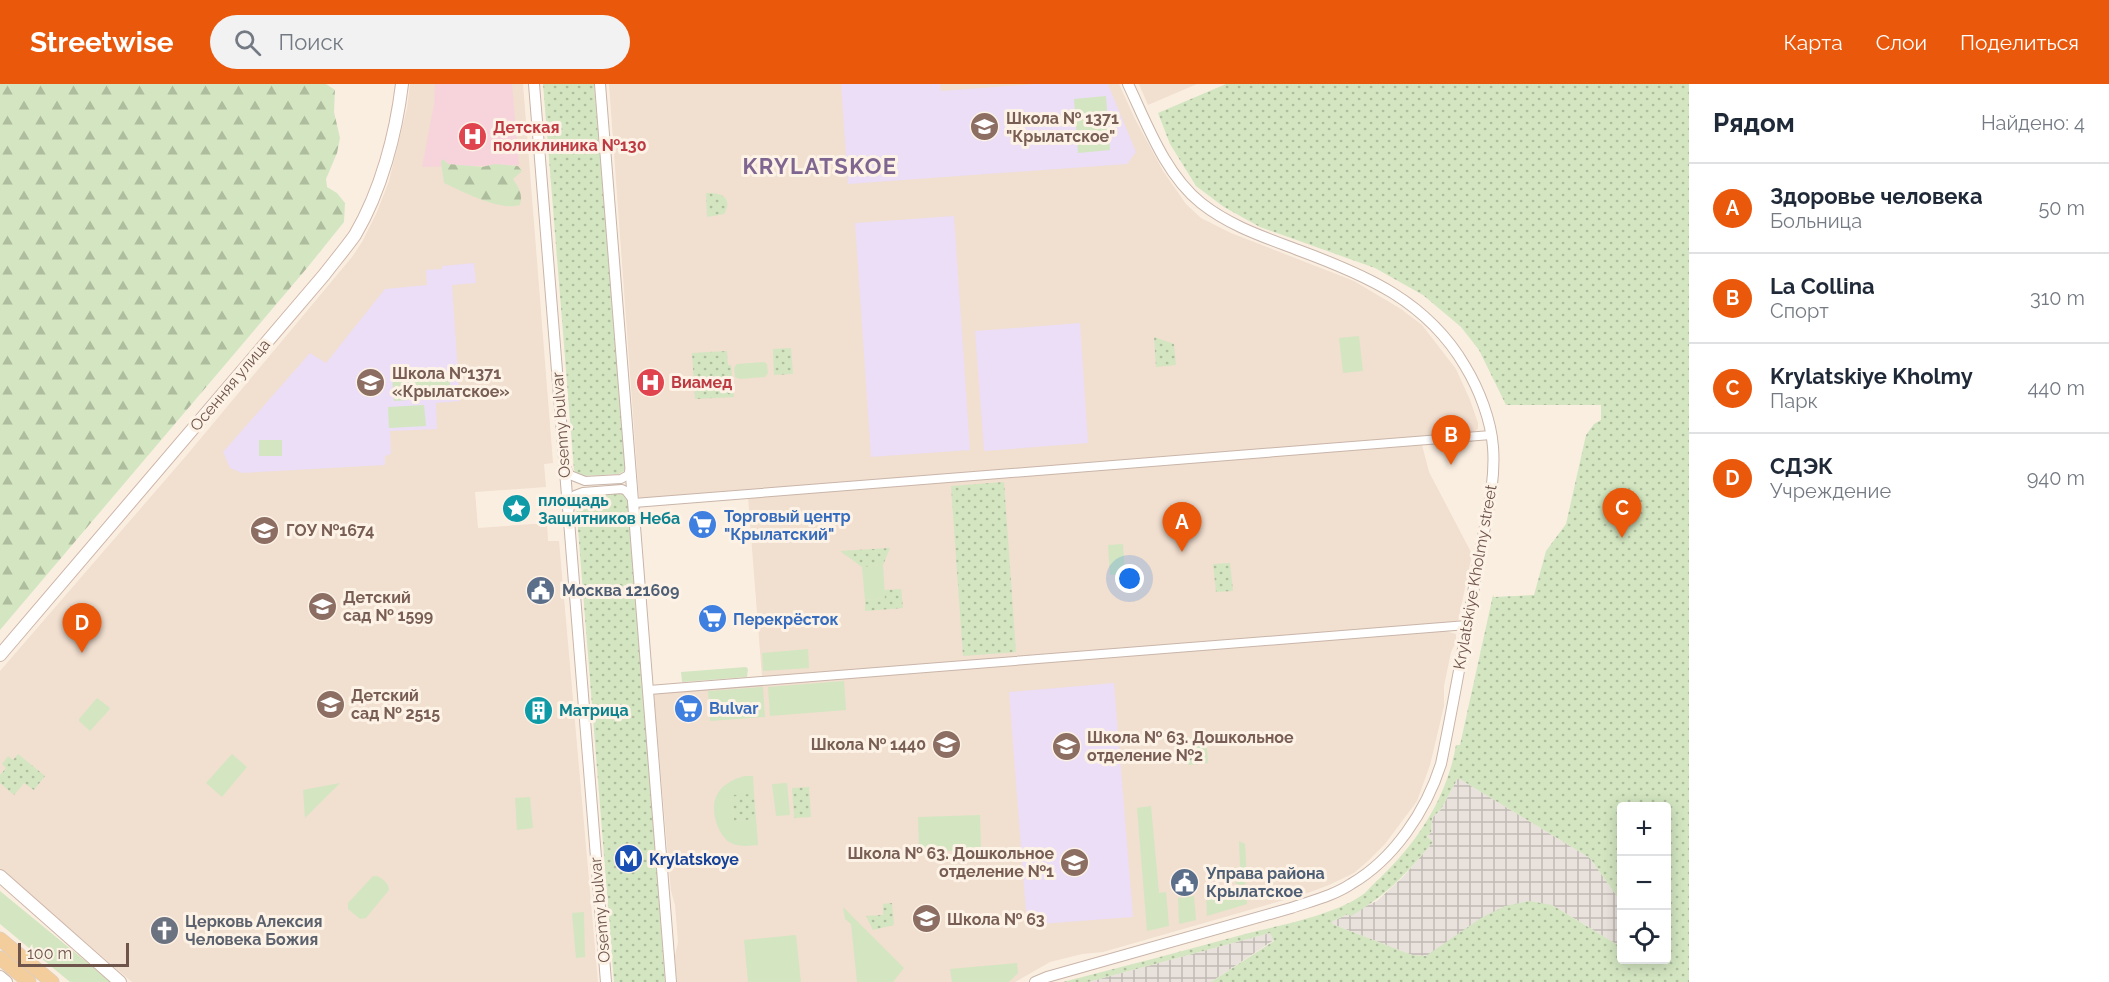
<!DOCTYPE html>
<html lang="ru">
<head>
<meta charset="utf-8">
<style>
	body { margin:0; font-family:Raleway,sans-serif; background:#f2f2f3; color:#1f2937 }
	.controls { position:absolute; right:18px; bottom:18px; display:grid; overflow:hidden; border-radius:6px; box-shadow:0 3px 15px #0003 }
	.controls button { width:54px; height:54px; display:grid; place-items:center; padding:0; border:0; border-bottom:2px solid #e0e1e3; background:#fff; color:#1f2937; font:30px sans-serif }
	.scale { position:absolute; left:18px; bottom:15px; width:111px; box-sizing:border-box; padding-left:6px; border:3px solid #6e544a; border-top:0; font-size:16px; line-height:21px; white-space:nowrap; color:#6e544a; -webkit-text-stroke:4px #fdf2e6; paint-order:stroke }
	.you { position:absolute; left:1130px; top:495px; width:21px; height:21px; margin:-15px; border:4px solid #fff; border-radius:50%; background:#1a73e8; box-shadow:0 0 0 9px #1a73e833 }
	.badge { display:grid; place-items:center; width:39px; height:39px; border-radius:50%; background:#ea580c; color:#fff; font-size:20px; font-weight:700 }
	.pin { position:absolute; translate:-50% -50px; filter:drop-shadow(0 2px 3px #0008) }
	.pin::after { content:''; position:absolute; top:32px; width:21px; height:18px; background:inherit; clip-path:polygon(0 0,100% 0,50% 100%) }
	.list { margin:0; padding:0; list-style:none }
	h2 { display:flex; justify-content:space-between; align-items:center; height:78px; margin:0; padding:0 24px; font-size:26px }
	h2 small { font-size:20px; font-weight:400; color:#747a83 }
	.list li { display:grid; grid-template-columns:39px 1fr auto; gap:18px; align-items:center; box-sizing:border-box; height:90px; padding:0 24px; border-top:2px solid #e0e1e3 }
	.list b { display:block; font-size:22px; white-space:nowrap }
	.list p { margin:0; font-size:20px; white-space:nowrap; color:#747a83 }
	.list em { font-size:20px; font-style:normal; color:#747a83 }
	.icon { flex:none; width:33px; height:33px; fill:none; stroke:currentColor; stroke-width:2; stroke-linecap:round; stroke-linejoin:round }
	.map { position:relative; flex:none; width:1689px; height:898px; overflow:hidden }
	header { display:flex; align-items:center; gap:36px; box-sizing:border-box; height:84px; padding:0 30px; background:#ea580c; color:#fff }
	header strong { font-size:28px }
	nav { display:flex; gap:33px; margin-inline-start:auto; font-size:21px }
	.search { width:420px; height:54px; background:#f2f2f3; display:flex; align-items:center; gap:15px; box-sizing:border-box; padding:0 21px; border-radius:33px; color:#747a83; font-size:22px }
	main { display:flex }
	aside { flex:1; background:#fff }
	.map>svg:first-child { display:block }
	.residential { fill:#f1dfd0 }
	.industrial { fill:url(#industrial-grid) }
	.education { fill:#ebdef6 }
	.medical { fill:#f7d4db }
	.grass { fill:#d3e6c1 }
	.forest { fill:url(#forest-firs) }
	.park { fill:url(#park-dots); fill-rule:evenodd }
	.lines { fill:none; stroke-linecap:round; stroke-linejoin:round }
	.minor-casing { stroke:#c9b5a9; stroke-width:10 }
	.tertiary-casing { stroke:#c9b5a9; stroke-width:12 }
	.secondary-casing { stroke:#ceb6a9; stroke-width:14 }
	.primary-casing { stroke:#d6cfcc; stroke-width:15 }
	.minor { stroke:#fff; stroke-width:8 }
	.tertiary { stroke:#fff; stroke-width:10 }
	.secondary { stroke:#fff; stroke-width:12 }
	.primary { stroke:#f4cd9d; stroke-width:14 }
	.labels { text-anchor:middle; dominant-baseline:central; stroke-width:6; stroke-linejoin:round; paint-order:stroke }
	.education-label { font-size:16px; font-weight:bold; fill:#785e54; stroke:#fdf2e6; text-anchor:start }
	.health-label { font-size:16px; font-weight:bold; fill:#be3a42; stroke:#fdf2e6; text-anchor:start }
	.street-label { font-size:16px; fill:#6e544a; stroke:#fdf2e6 }
	.culture-label { font-size:16px; font-weight:bold; fill:#0d838f; stroke:#fdf2e6; text-anchor:start }
	.shop-label { font-size:16px; font-weight:bold; fill:#366cbe; stroke:#fdf2e6; text-anchor:start }
	.service-label { font-size:16px; font-weight:bold; fill:#4e5e75; stroke:#fdf2e6; text-anchor:start }
	.transit-label { font-size:16px; font-weight:bold; fill:#164399; stroke:#fdf2e6; text-anchor:start }
	.worship-label { font-size:16px; font-weight:bold; fill:#5b616d; stroke:#fdf2e6; text-anchor:start }
	.district-label { font-size:22px; font-weight:bold; letter-spacing:1.5px; fill:#7f6691; stroke:#fdf2e6 }
</style>
</head>
<body>
<header>
<strong>Streetwise</strong>
<div class="search"><svg class="icon" aria-label="search" viewBox="0 0 24 24"><circle cx="10" cy="10" r="6"/><path d="M15 15l6 6"/></svg>Поиск</div>
<nav><a>Карта</a><a>Слои</a><a>Поделиться</a></nav>
</header>
<main>
<div class="map">
<svg width="1689" height="898" viewBox="0 0 1689 898">
	<defs>
		<pattern id="industrial-grid" width="8" height="8" patternUnits="userSpaceOnUse" patternTransform="scale(1.5)"><rect width="8" height="8" fill="#e9e1dc"/><path d="M0 4h8M4 0v8" fill="none" stroke="#c1b9b4"/></pattern>
		<pattern id="forest-firs" width="22" height="20" patternUnits="userSpaceOnUse" patternTransform="scale(1.5)"><rect width="22" height="20" fill="#d3e6c1"/><path d="M5 1l3.5 6h-7zM16 11l3.5 6h-7z" fill="#afbd9f"/></pattern>
		<pattern id="park-dots" width="8" height="8" patternUnits="userSpaceOnUse" patternTransform="scale(1.5)"><rect width="8" height="8" fill="#d3e6c1"/><path d="M2 2h.1M6 6h.1" fill="none" stroke="#afbd9f" stroke-width="1.8" stroke-linecap="round"/></pattern>
	</defs>
	<rect width="100%" height="100%" fill="#faeee1"/>
	<path class="residential" d="M410,0H523L553,379L544,380L546,403L475,408L478,444L547,439L548,457H559L598,898H132L0,785V587L186,372L352,173L362,158L377,128L389,97L407,24Z
		M609,0H1119L1135,35L1163,87L1186,120L1201,134L1231,149L1354,197L1401,225L1422,241L1456,285L1470,316L1478,339V345L1474,348L642,415L639,413Z
		M1139,0H1197L1148,21Z
		M1422,361L1429,388L1472,470L1458,538L762,593L748,413Z
		M1445,547L1456,550V558L1451,568L1444,602V622L1430,681L1417,717L1385,760L1369,776L1354,789L1329,801L1305,810L1103,868L1082,870L1050,878L1015,898H677L675,872L678,858L675,821L671,807L654,612L655,609Z"/>
	<path class="industrial" d="M1458,694L1590,774L1621,818V863L1552,821L1426,872L1412,871L1399,866L1332,840L1333,837L1377,817L1403,793L1433,758L1427,753L1431,748L1432,734L1441,725Z
		M1270,849L1274,856L1211,898H1088Z"/>
	<path class="education" d="M841,0H940L941,7L1035,0H1108L1136,68L1127,80L848,100Z
		M954,132L970,366L871,373L855,139Z
		M474,179L476,199L452,201L460,317L436,319L437,345L390,347L391,370L385,372V381L242,389L230,384L223,368L310,269L326,279L385,205L427,201L426,186L442,185V182Z
		M1080,239L1088,359L984,367L975,247Z
		M1114,599L1133,833L1027,841L1009,608Z"/>
	<path class="medical" d="M435,0H512L519,81L422,83L434,20Z"/>
	<path class="grass" d="M1106,12L1110,66L1078,69L1074,15Z
		M1359,252L1363,287L1343,289L1339,254Z
		M764,278L767,280L768,289L765,293L740,295L735,293L734,284L737,280Z
		M449,288L451,313L394,317L392,292Z
		M424,321L426,342L389,344L388,323Z
		M259,356H282V372H259Z
		M1123,460L1125,490L1110,491L1108,461Z
		M883,481L885,514L865,516L862,483Z
		M808,565L809,584L763,587L762,569Z
		M746,583L748,585L747,593L682,598L681,588Z
		M844,597L846,626L770,632L768,603Z
		M763,603L765,633L710,637L708,607Z
		M97,614L109,623L110,625L90,647L79,637V635Z
		M232,670L247,683L222,713L206,699Z
		M745,692H753L754,710L731,712L734,737L756,735L758,761C749,762 740,763 731,759C718,752 710,727 716,713C721,701 733,695 745,692Z
		M340,699L305,734L303,706Z
		M787,699L790,731L776,732L772,700Z
		M530,713L533,744L517,746L515,714Z
		M1151,722L1159,809L1166,808L1169,842L1147,847L1137,724Z
		M980,731L981,766L919,768L918,733Z
		M1239,757L1245,760L1247,797L1244,801L1236,800L1234,784L1240,783Z
		M373,792C380,791 389,799 389,806L366,834L360,835L348,825V819Z
		M0,807L111,898H70L0,840Z
		M1241,808L1247,812V820L1207,832L1206,811Z
		M1194,812L1196,836L1179,840L1178,814Z
		M843,823L904,884L893,898H857L851,840L845,835Z
		M584,828L585,873L576,874L572,829Z
		M796,851L801,898H748L744,856Z
		M1017,879L1018,889L1009,898H952L950,885Z"/>
	<path class="forest" d="M0,0H326L335,6L334,28L340,54L337,69L326,95L327,103L337,109L345,119L344,138L307,184L0,546Z
		M443,75L448,80L482,83L495,80L518,82L522,87L513,95C519,104 523,110 520,121C499,127 464,108 444,99L441,78Z"/>
	<path class="park" d="M543,0H594L626,383L624,387L619,390L583,392L576,389L574,386Z
		M1226,0H1689V898H1211L1274,857L1270,849L1088,898H1063C1125,882 1187,866 1249,849C1282,841 1338,830 1365,809C1370,804 1375,798 1381,793C1419,756 1447,713 1456,661H1460L1493,511L1494,513L1534,511L1546,467L1566,440L1586,351L1594,340L1601,336V321H1506L1479,266L1461,243L1423,211L1375,184L1260,143L1224,123L1196,102L1170,60L1158,29ZM1458,694L1590,774L1621,818L1622,722H1666V876H1622L1621,863L1552,821L1529,817L1505,822L1481,834L1426,872L1412,871L1399,866L1332,840L1333,837L1348,830L1351,832C1388,810 1405,791 1433,758L1427,753L1431,748L1432,734L1441,725Z
		M706,109C720,108 734,113 724,130L707,133Z
		M1154,253L1174,260L1176,281L1156,283Z
		M791,264L793,290L774,291L773,265Z
		M727,267L728,281H731L734,313L695,315L692,269Z
		M1004,398L1016,568L963,572L951,402Z
		M621,407L629,416L665,898H614L576,420L579,412Z
		M890,464L883,481L862,483L840,467Z
		M1230,479L1233,507L1216,508L1213,480Z
		M901,505L903,524L865,527V516L885,514L884,506Z
		M1206,653L1208,679L1188,681L1186,654Z
		M18,670L45,692L34,706L24,699L14,711L0,699V691L6,684L2,680L8,672L13,676Z
		M809,703L811,733L794,734L792,704Z
		M754,710L756,735L734,737L731,711Z
		M892,819L894,841L873,846L866,832L883,831V820Z"/>
	<g class="lines">
		<defs>
			<path id="minor" d="M566,383L570,391L585,397L621,395L628,391L630,385
				M634,419L1491,351
				M569,426L575,411L583,408L622,405L626,407L633,416
				M649,606L1467,541"/>
			<path id="tertiary" d="M534,0L606,898
				M600,0L671,898
				M1035,898L1047,893L1291,824C1311,817 1333,812 1351,800C1394,775 1426,727 1441,680C1455,612 1467,543 1479,475C1485,438 1496,400 1493,363C1491,336 1479,305 1465,282C1427,217 1366,191 1298,166C1264,153 1230,142 1201,119C1165,90 1147,40 1128,0"/>
			<path id="secondary" d="M0,571L324,191C334,178 345,165 355,151C381,107 396,50 402,0
				M0,792L120,898
				M0,893L6,898"/>
			<path id="primary" d="M0,855L52,898
				M0,874L29,898"/>
		</defs>
		<use href="#minor" class="minor-casing"/>
		<use href="#tertiary" class="tertiary-casing"/>
		<use href="#secondary" class="secondary-casing"/>
		<use href="#primary" class="primary-casing"/>
		<use href="#minor" class="minor"/>
		<use href="#tertiary" class="tertiary"/>
		<use href="#secondary" class="secondary"/>
		<use href="#primary" class="primary"/>
	</g>
	<defs>
		<symbol id="school-disc" viewBox="-11 -11 22 22"><circle r="9.5" fill="#8d6e63" stroke="#fdf2e6"/><path d="M0-5L7-2L0 1L-7-2ZM-4 1L0 2.5L4 1V4Q0 6-4 4Z" fill="#fff"/></symbol>
		<symbol id="hospital-disc" viewBox="-11 -11 22 22"><circle r="9.5" fill="#e0444e" stroke="#fdf2e6"/><path d="M-5-5h3v3.5h4V-5h3V5h-3V1.5h-4V5h-3Z" fill="#fff"/></symbol>
		<symbol id="sight-disc" viewBox="-11 -11 22 22"><circle r="9.5" fill="#0f9aa8" stroke="#fdf2e6"/><path d="M0-6L1.8-2.2L6-1.7L2.9 1.2L3.7 5.4L0 3.3L-3.7 5.4L-2.9 1.2L-6-1.7L-1.8-2.2Z" fill="#fff"/></symbol>
		<symbol id="supermarket-disc" viewBox="-11 -11 22 22"><circle r="9.5" fill="#3f7fe0" stroke="#fdf2e6"/><path d="M-6-5.5h2.5l.6 2H6L4.5 2H-2.5L-4.4-4H-6ZM-1.5 3.2a1.3 1.3 0 1 0 .1 0ZM3 3.2a1.3 1.3 0 1 0 .1 0Z" fill="#fff"/></symbol>
		<symbol id="civic-disc" viewBox="-11 -11 22 22"><circle r="9.5" fill="#5c6f8a" stroke="#fdf2e6"/><path d="M-.6-6.5H3V-4.5H.6V-3L4-1V1h2V6H-6V1h2V-1L-.6-3ZM-1.2 2.5V6h2.4V2.5Z" fill="#fff"/></symbol>
		<symbol id="building-disc" viewBox="-11 -11 22 22"><circle r="9.5" fill="#0f9aa8" stroke="#fdf2e6"/><path d="M-4-6H4V6H1V3H-1V6H-4ZM-2.5-4.3h1.7v1.8h-1.7ZM.8-4.3h1.7v1.8H.8ZM-2.5-1h1.7V.8h-1.7ZM.8-1h1.7V.8H.8Z" fill="#fff"/></symbol>
		<symbol id="metro-disc" viewBox="-11 -11 22 22"><circle r="9.5" fill="#1a4fb4" stroke="#fdf2e6"/><path d="M-5.5 5V-5H-3L0 0L3-5H5.5V5H3V-.5L0 4L-3-.5V5Z" fill="#fff"/></symbol>
		<symbol id="church-disc" viewBox="-11 -11 22 22"><circle r="9.5" fill="#6b7280" stroke="#fdf2e6"/><path d="M-1.2-6h2.4v3.5h3.3v2.4h-3.3V6h-2.4V-.1h-3.3v-2.4h3.3Z" fill="#fff"/></symbol>
	</defs>
	<g fill-rule="evenodd">
		<use href="#school-disc" x="968" y="26" width="33" height="33"/>
		<use href="#hospital-disc" x="456" y="36" width="33" height="33"/>
		<use href="#school-disc" x="354" y="282" width="33" height="33"/>
		<use href="#hospital-disc" x="634" y="282" width="33" height="33"/>
		<use href="#sight-disc" x="500" y="408" width="33" height="33"/>
		<use href="#supermarket-disc" x="686" y="424" width="33" height="33"/>
		<use href="#school-disc" x="248" y="430" width="33" height="33"/>
		<use href="#civic-disc" x="524" y="490" width="33" height="33"/>
		<use href="#school-disc" x="306" y="506" width="33" height="33"/>
		<use href="#supermarket-disc" x="696" y="518" width="33" height="33"/>
		<use href="#school-disc" x="314" y="604" width="33" height="33"/>
		<use href="#supermarket-disc" x="672" y="608" width="33" height="33"/>
		<use href="#building-disc" x="522" y="610" width="33" height="33"/>
		<use href="#school-disc" x="930" y="644" width="33" height="33"/>
		<use href="#school-disc" x="1050" y="646" width="33" height="33"/>
		<use href="#metro-disc" x="612" y="758" width="33" height="33"/>
		<use href="#school-disc" x="1058" y="762" width="33" height="33"/>
		<use href="#civic-disc" x="1168" y="782" width="33" height="33"/>
		<use href="#school-disc" x="910" y="818" width="33" height="33"/>
		<use href="#church-disc" x="148" y="830" width="33" height="33"/>
	</g>
	<g class="labels">
		<g class="education-label">
			<text x="1006" y="34">Школа № 1371<tspan x="1006" dy="18">"Крылатское"</tspan></text>
			<text x="392" y="289">Школа №1371<tspan x="392" dy="18">«Крылатское»</tspan></text>
			<text x="286" y="446">ГОУ №1674</text>
			<text x="343" y="513">Детский<tspan x="343" dy="18">сад № 1599</tspan></text>
			<text x="351" y="611">Детский<tspan x="351" dy="18">сад № 2515</tspan></text>
			<text x="1087" y="653">Школа № 63. Дошкольное<tspan x="1087" dy="18">отделение №2</tspan></text>
			<text x="926" y="660" text-anchor="end">Школа № 1440</text>
			<text x="1054" y="769" text-anchor="end">Школа № 63. Дошкольное<tspan x="1054" dy="18">отделение №1</tspan></text>
			<text x="947" y="835">Школа № 63</text>
		</g>
		<g class="health-label">
			<text x="493" y="43">Детская<tspan x="493" dy="18">поликлиника №130</tspan></text>
			<text x="671" y="298">Виамед</text>
		</g>
		<g class="street-label">
			<text transform="translate(230 301) rotate(-50)">Осенняя улица</text>
			<text transform="translate(561 341) rotate(-94)">Osenny bulvar</text>
			<text transform="translate(1475 493) rotate(-80)">Krylatskiye Kholmy street</text>
			<text transform="translate(600 826) rotate(-95)">Osenny bulvar</text>
		</g>
		<g class="culture-label">
			<text x="538" y="416">площадь<tspan x="538" dy="18">Защитников Неба</tspan></text>
			<text x="559" y="626">Матрица</text>
		</g>
		<g class="shop-label">
			<text x="724" y="432">Торговый центр<tspan x="724" dy="18">"Крылатский"</tspan></text>
			<text x="733" y="535">Перекрёсток</text>
			<text x="709" y="624">Bulvar</text>
		</g>
		<g class="service-label">
			<text x="562" y="506">Москва 121609</text>
			<text x="1206" y="789">Управа района<tspan x="1206" dy="18">Крылатское</tspan></text>
		</g>
		<g class="transit-label">
			<text x="649" y="775">Krylatskoye</text>
		</g>
		<g class="worship-label">
			<text x="185" y="837">Церковь Алексия<tspan x="185" dy="18">Человека Божия</tspan></text>
		</g>
		<g class="district-label">
			<text x="820" y="82">KRYLATSKOE</text>
		</g>
	</g>
</svg>
<div class="controls">
<button>+</button>
<button>−</button>
<button><svg class="icon" aria-label="locate" viewBox="0 0 24 24"><circle cx="12" cy="12" r="6"/><path d="M12 2v4M12 18v4M2 12h4M18 12h4"/></svg></button>
</div>
<div class="scale">100 m</div>
<div class="you"></div>
<div class="pin badge" style="left:1182px;top:468px">A</div>
<div class="pin badge" style="left:1451px;top:381px">B</div>
<div class="pin badge" style="left:1622px;top:454px">C</div>
<div class="pin badge" style="left:82px;top:569px">D</div>
</div>
<aside>
<h2>Рядом<small>Найдено: 4</small></h2>
<ul class="list">
<li><span class="badge">A</span><div><b>Здоровье человека</b><p>Больница</p></div><em>50 m</em></li>
<li><span class="badge">B</span><div><b>La Collina</b><p>Спорт</p></div><em>310 m</em></li>
<li><span class="badge">C</span><div><b>Krylatskiye Kholmy</b><p>Парк</p></div><em>440 m</em></li>
<li><span class="badge">D</span><div><b>СДЭК</b><p>Учреждение</p></div><em>940 m</em></li>
</ul>
</aside>
</main>
</body>
</html>
